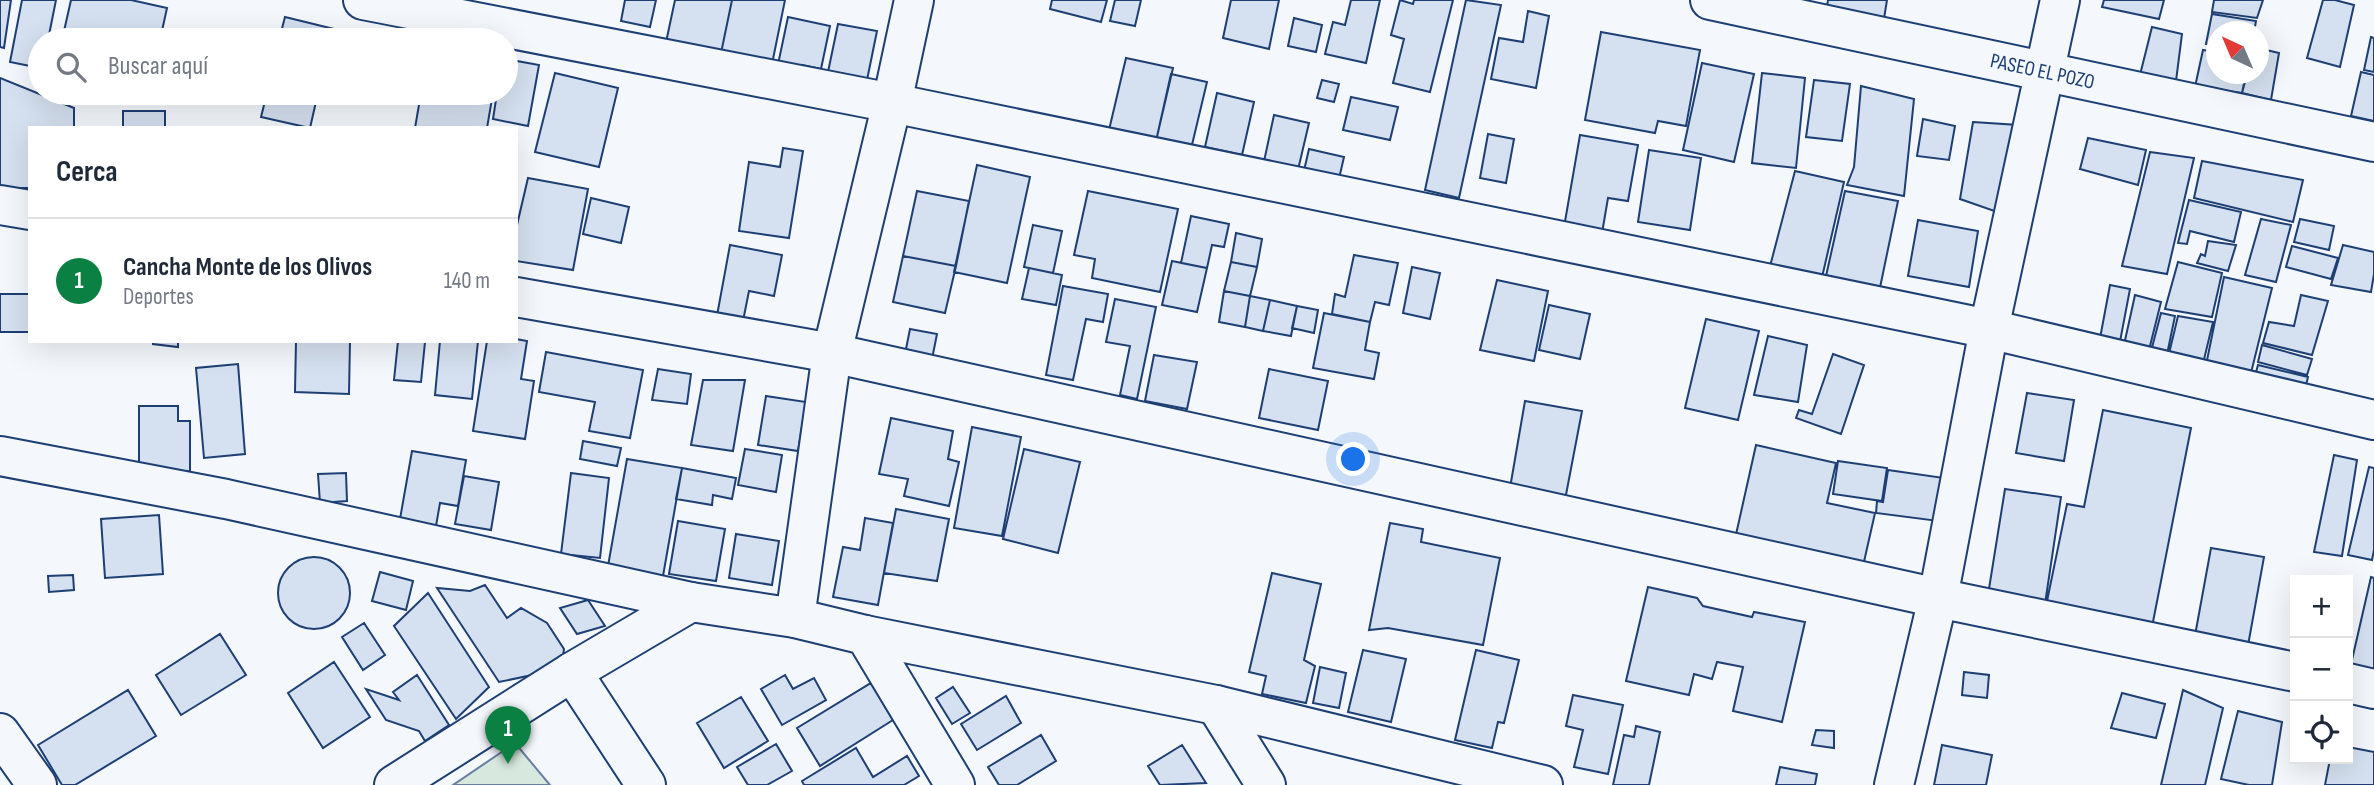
<!DOCTYPE html>
<html lang="es">
<head>
<meta charset="utf-8">
<style>
	body { margin:0; font-family:"Sofia Sans Condensed",sans-serif; background:#f2f2f3; color:#1f2937 }
	.controls { position:absolute; right:21px; bottom:21px; display:grid; overflow:hidden; border-radius:0px; box-shadow:0 7px 28px #0002 }
	.controls button { width:63px; height:63px; display:grid; place-items:center; padding:0; border:0; border-bottom:2px solid #e0e1e3; background:#fff; color:#1f2937; font:35px sans-serif }
	.compass { position:absolute; left:2206px; top:21px; width:63px; height:63px; border-radius:50%; background:#fff; box-shadow:0 7px 28px #0002; rotate:316deg }
	.you { position:absolute; left:1354px; top:460px; width:24px; height:24px; margin:-18px; border:5px solid #fff; border-radius:50%; background:#1a73e8; box-shadow:0 0 0 10px #1a73e833 }
	.badge { display:grid; place-items:center; width:46px; height:46px; border-radius:50%; background:#0b8043; color:#fff; font-size:23px; font-weight:700 }
	.pin { position:absolute; translate:-50% -58px; filter:drop-shadow(0 2px 4px #0008) }
	.pin::after { content:''; position:absolute; top:37px; width:24px; height:21px; background:inherit; clip-path:polygon(0 0,100% 0,50% 100%) }
	.list { margin:0; padding:0; list-style:none }
	h2 { display:flex; justify-content:space-between; align-items:center; height:91px; margin:0; padding:0 28px; font-size:30px }
	h2 small { font-size:23px; font-weight:400; color:#747a83 }
	.list li { display:grid; grid-template-columns:46px 1fr auto; gap:21px; align-items:center; box-sizing:border-box; height:126px; padding:0 28px; border-top:2px solid #e0e1e3 }
	.list b { display:block; font-size:26px; white-space:nowrap }
	.list p { margin:0; font-size:23px; white-space:nowrap; color:#747a83 }
	.list em { font-size:23px; font-style:normal; color:#747a83 }
	.icon { flex:none; width:38px; height:38px; fill:none; stroke:currentColor; stroke-width:2; stroke-linecap:round; stroke-linejoin:round }
	.map { position:relative; flex:none; width:2374px; height:785px; overflow:hidden }
	.search { position:absolute; background:#fff; box-shadow:0 7px 28px #0002; left:28px; top:28px; width:490px; height:77px; display:flex; align-items:center; gap:18px; box-sizing:border-box; padding:0 24px; border-radius:38px; color:#747a83; font-size:26px }
	.panel { position:absolute; background:#fff; box-shadow:0 7px 28px #0002; left:28px; top:126px; width:490px; height:217px; border-radius:0px }
	.map>svg:first-child { display:block }
	.green { fill:#d7e8df; stroke:#687fa3; stroke-width:2 }
	.building { fill:#d5e0f0; stroke:#1d3f73; stroke-width:2 }
	.lines { fill:none; stroke-linecap:round; stroke-linejoin:round }
	.minor-casing { stroke:#1d3f73; stroke-width:42 }
	.minor { stroke:#f4f7fb; stroke-width:38 }
	.labels { text-anchor:middle; dominant-baseline:central; stroke-width:5; stroke-linejoin:round; paint-order:stroke }
	.street-label { font-size:21px; fill:#1d3f73; stroke:#f4f7fb }
</style>
</head>
<body>
<div class="map">
<svg width="2374" height="785" viewBox="0 0 2374 785">
	<rect width="100%" height="100%" fill="#f4f7fb"/>
	<path class="green" d="M515,743L550,785H453Z"/>
	<path class="building" d="M0,0H11L4,48L0,47Z
		M22,0H56L48,40H40V68L10,62Z
		M71,0H131L167,8L160,40H62Z
		M625,0H656L650,27L621,21Z
		M675,0H732L720,58L665,47Z
		M732,0H785L771,69L720,58Z
		M1052,0H1107L1101,22L1050,9Z
		M1115,0H1141L1135,26L1110,21Z
		M1231,0H1279L1269,49L1223,38Z
		M1351,0H1380L1366,63L1325,54L1333,22L1345,25Z
		M1400,0L1413,4L1414,0H1453L1430,92L1393,83L1404,39L1391,35Z
		M1466,0L1501,5L1459,198L1425,190Z
		M1828,0H1887L1883,25L1826,12Z
		M2104,0H2164L2159,19L2102,7Z
		M2214,0H2263L2257,18L2212,12Z
		M2323,0H2335L2354,5L2340,67L2307,58Z
		M1528,11L1549,16L1536,88L1491,79L1499,38L1523,42Z
		M2212,14L2256,21L2254,32H2216V46L2206,44Z
		M285,17L334,29L331,40H279Z
		M788,17L830,26L821,69L802,65L799,79L776,74Z
		M1294,18L1322,25L1316,52L1288,46Z
		M838,24L877,31L867,80L828,72Z
		M2152,27L2182,34L2176,81L2140,75Z
		M1601,32L1700,50L1686,126L1658,121L1655,133L1585,120Z
		M2371,37L2374,38V72L2364,70Z
		M2258,48L2279,53L2271,100L2242,93L2247,74H2258Z
		M2203,50L2216,52V74H2246L2242,93L2195,87Z
		M1126,58L1173,68L1156,141L1109,130Z
		M506,59L539,65L528,126L493,119L497,93H506Z
		M1702,63L1754,74L1734,162L1683,150Z
		M2361,72L2374,75V121L2351,116Z
		M555,73L618,88L599,167L535,152Z
		M1762,73L1805,78L1796,168L1752,163Z
		M1171,74L1207,82L1191,149L1156,141Z
		M0,78L74,108V128H30V188H0Z
		M1322,80L1339,84L1334,102L1317,98Z
		M1814,80L1850,84L1842,141L1806,137Z
		M1861,86L1914,99L1904,196L1847,185L1854,167Z
		M267,93H318L310,128L261,117Z
		M421,93H493L487,128H415Z
		M1217,93L1254,102L1242,155L1205,147Z
		M1351,97L1398,107L1390,140L1343,130Z
		M123,111H165V128H123Z
		M1274,115L1309,123L1297,174L1263,166Z
		M1923,119L1955,126L1949,160L1917,156Z
		M1973,122L2018,125L2000,213L1960,199Z
		M1488,134L1514,139L1506,183L1480,178Z
		M1580,135L1638,145L1628,201L1608,198L1601,239L1563,233Z
		M2088,138L2146,150L2138,185L2080,169Z
		M783,148L803,151L789,238L739,231L749,162L780,167Z
		M1309,149L1344,157L1338,183L1303,175Z
		M1649,150L1701,158L1690,230L1638,222Z
		M2150,152L2194,158L2167,274L2122,266Z
		M2202,161L2303,180L2293,222L2194,198Z
		M977,165L1030,177L1007,283L954,272Z
		M1795,171L1844,182L1820,286L1768,274Z
		M528,178L588,189L573,270L516,261L517,225Z
		M917,191L969,201L956,266L903,256Z
		M1088,191L1178,209L1160,292L1092,278L1095,259L1074,255Z
		M1845,191L1898,201L1877,302L1822,294Z
		M591,198L629,207L621,243L583,234Z
		M2189,200L2241,212L2234,242L2190,231L2187,244L2178,243Z
		M1191,216L1229,224L1224,247L1212,245L1207,268L1181,263Z
		M2261,219L2291,225L2276,282L2245,275Z
		M2300,219L2334,226L2329,250L2294,242Z
		M1918,220L1978,231L1969,287L1908,276Z
		M1033,225L1062,231L1053,273L1024,267Z
		M1236,233L1262,239L1257,267L1231,262Z
		M2208,241L2236,245L2228,271L2197,263L2201,254L2205,256Z
		M730,245L782,255L774,296L749,291L742,326L716,321Z
		M2343,245L2374,252V274L2371,292L2331,285Z
		M2292,246L2338,258L2331,279L2286,267Z
		M1354,255L1398,263L1389,305L1375,302L1370,322L1332,314L1335,294L1345,297Z
		M903,256L956,266L945,313L893,302Z
		M1172,261L1207,268L1197,312L1162,305Z
		M1231,262L1257,267L1250,296L1224,291Z
		M2178,262L2222,273L2212,317L2165,309Z
		M1412,267L1440,273L1430,319L1403,313Z
		M1029,268L1062,275L1056,305L1022,299Z
		M2224,277L2272,288L2248,385L2204,375Z
		M1497,280L1548,291L1534,361L1480,350Z
		M2110,285L2130,289L2118,352L2098,349Z
		M1063,286L1108,294L1103,322L1086,319L1073,380L1046,375Z
		M1224,291L1250,296L1245,327L1219,322Z
		M0,294H30V332H0Z
		M2135,295L2161,302L2147,358L2122,354Z
		M2301,295L2328,301L2312,355L2263,343L2269,322L2294,326Z
		M1250,296L1270,300L1263,331L1245,327Z
		M1115,299L1156,307L1137,399L1120,395L1130,346L1106,342Z
		M1270,300L1297,306L1291,336L1263,331Z
		M1549,305L1590,314L1580,359L1539,350Z
		M1297,306L1318,310L1314,333L1292,328Z
		M1324,313L1370,322L1365,350L1379,353L1374,379L1313,368Z
		M2161,313L2175,316L2165,364L2149,359Z
		M2178,316L2213,322L2201,372L2167,362Z
		M1706,319L1759,331L1738,420L1685,408Z
		M910,329L937,334L931,364L904,359Z
		M1768,336L1807,345L1798,402L1754,395Z
		M516,339L527,341L521,379L534,381L525,439L473,431L487,341H516Z
		M153,341H178V347L153,344Z
		M296,341H350L349,394L295,392Z
		M398,341L425,342L421,382L394,380Z
		M440,341H478L472,399L435,395Z
		M2262,345L2312,359L2307,375L2258,362Z
		M546,352L643,370L630,438L589,431L595,402L539,392Z
		M1833,354L1864,365L1841,434L1796,418L1799,410L1812,414Z
		M1154,355L1197,362L1187,409L1145,401Z
		M238,364L245,454L204,458L196,368Z
		M2258,365L2308,377L2304,393L2253,383Z
		M658,369L691,374L687,404L652,400Z
		M1269,369L1328,381L1318,430L1259,418Z
		M703,380H745L733,451L691,445Z
		M2027,393L2074,400L2064,461L2016,453Z
		M766,396L806,402L798,451L758,445Z
		M1525,401L1582,411L1565,500L1510,488Z
		M139,406H178V421H190V471L139,477Z
		M2103,410L2191,428L2152,627L2046,606L2067,504L2084,507Z
		M891,418L953,431L948,459L959,462L949,506L904,496L908,479L879,474Z
		M972,427L1021,437L1002,536L954,528Z
		M583,441L621,448L617,466L580,459Z
		M1756,445L1836,463L1827,503L1875,513L1861,575L1733,548Z
		M745,449L782,455L776,492L738,485Z
		M1024,449L1080,462L1058,553L1003,539Z
		M412,451L466,460L458,506L440,503L436,526L400,519Z
		M2334,455L2357,460L2342,556L2314,552Z
		M627,459L682,468L663,576L608,566Z
		M1838,461L1887,468L1882,501L1833,494Z
		M2369,467L2374,468V550L2372,560L2348,555Z
		M682,468L736,478L732,499L713,495L712,505L676,499Z
		M1888,470L1944,478L1938,521L1876,513L1877,501L1883,502Z
		M346,473L347,501L320,503L318,474Z
		M571,473L609,478L600,558L561,554Z
		M464,476L499,482L491,530L455,524Z
		M2005,489L2061,497L2045,604L1988,595Z
		M896,509L949,519L937,581L884,573Z
		M159,515L163,574L105,578L101,519Z
		M865,518L893,523L878,605L833,597L843,547L860,550Z
		M678,521L725,529L716,581L669,574Z
		M1390,523L1423,529L1421,542L1500,558L1483,645L1388,628L1369,630Z
		M736,534L779,541L772,585L729,578Z
		M2211,548L2264,557L2247,651L2194,641Z
		M278 593a36 36 0 1 1 72 0a36 36 0 1 1-72 0Z
		M380,572L413,581L406,610L372,601Z
		M1272,573L1321,584L1304,660L1315,666L1306,703L1262,694L1266,676L1249,672Z
		M73,575L74,590L49,592L48,576Z
		M2371,577L2374,578V677L2349,673Z
		M485,585L507,618L521,608L547,623L564,649L561,669L499,682L437,588L470,591Z
		M1648,587L1697,598L1703,606L1752,617L1754,612L1805,622L1782,722L1733,711L1743,667L1717,662L1712,679L1694,674L1689,695L1626,681Z
		M428,593L489,687L456,719L394,626Z
		M588,600L605,626L577,634L560,608Z
		M364,623L385,655L363,670L342,637Z
		M220,634L246,675L181,715L156,675Z
		M1363,650L1406,659L1391,722L1348,712Z
		M1476,650L1519,660L1504,723L1498,722L1492,748L1455,740Z
		M334,662L370,717L323,748L288,693Z
		M1320,667L1346,673L1339,708L1313,703Z
		M1964,672L1989,675L1987,698L1962,695Z
		M417,675L449,725L425,741L419,731L386,720L366,689L399,700L393,692Z
		M785,675L793,689L814,678L826,700L782,725L761,689Z
		M871,683L893,720L820,766L797,728Z
		M953,687L970,713L952,724L936,698Z
		M128,690L156,736L75,785H62L38,745Z
		M2183,690L2223,708L2205,785H2161Z
		M2122,693L2165,704L2156,738L2111,728Z
		M1573,695L1623,705L1608,774L1574,767L1583,730L1566,726Z
		M1006,696L1021,723L977,750L961,724Z
		M741,697L768,741L724,768L697,723Z
		M2238,711L2282,722L2272,785H2249L2221,779Z
		M1636,726L1660,732L1649,785H1613L1624,735L1634,737Z
		M1816,730L1834,731V748L1812,745Z
		M1041,735L1056,761L1017,785H999L988,767Z
		M776,744L792,771L767,785H748L737,767Z
		M1182,745L1206,783L1160,785L1148,766Z
		M1942,745L1992,755L1986,785H1934Z
		M2348,747L2374,752V785H2325L2330,759H2348Z
		M856,748L873,777L907,756L919,776L904,785H804L802,781Z
		M1780,767L1817,774L1815,785H1776Z"/>
	<g class="lines">
		<defs>
			<g id="minor">
				<path d="M363,0L892,103L1989,329L2374,420"/>
				<path id="s1" d="M1710,0L2374,142"/>
				<path d="M0,205L30,210"/>
				<path d="M516,297L832,353L1938,598L2295,672"/>
				<path d="M0,456L226,499L691,602"/>
				<path d="M795,618L832,353L892,103L914,0"/>
				<path d="M865,635L1216,705L1543,785"/>
				<path d="M572,672L646,785"/>
				<path d="M2348,683L2374,689"/>
				<path d="M1216,705L1266,785"/>
				<path d="M0,733L37,785"/>
				<path d="M394,785L572,672L691,602L795,618L865,635L955,785"/>
				<path d="M1894,785L1938,598L1989,329L2060,0"/>
			</g>
		</defs>
		<use href="#minor" class="minor-casing"/>
		<use href="#minor" class="minor"/>
	</g>
	<g class="labels">
		<g class="street-label">
			<text stroke="none"><textPath href="#s1" startOffset="340">PASEO EL POZO</textPath></text>
		</g>
	</g>
</svg>
<div class="controls">
<button>+</button>
<button>−</button>
<button><svg class="icon" aria-label="locate" viewBox="0 0 24 24"><circle cx="12" cy="12" r="6"/><path d="M12 2v4M12 18v4M2 12h4M18 12h4"/></svg></button>
</div>
<svg class="compass" viewBox="-18 -18 36 36"><path d="M0-13l5 13h-10z" fill="#e53935"/><path d="M0 13l5-13h-10z" fill="#747a83"/></svg>
<div class="you"></div>
<div class="pin badge" style="left:508px;top:764px">1</div>
<div class="search"><svg class="icon" aria-label="search" viewBox="0 0 24 24"><circle cx="10" cy="10" r="6"/><path d="M15 15l6 6"/></svg>Buscar aquí</div>
<section class="panel">
<h2>Cerca<small></small></h2>
<ul class="list">
<li><span class="badge">1</span><div><b>Cancha Monte de los Olivos</b><p>Deportes</p></div><em>140 m</em></li>
</ul>
</section>
</div>
</body>
</html>
